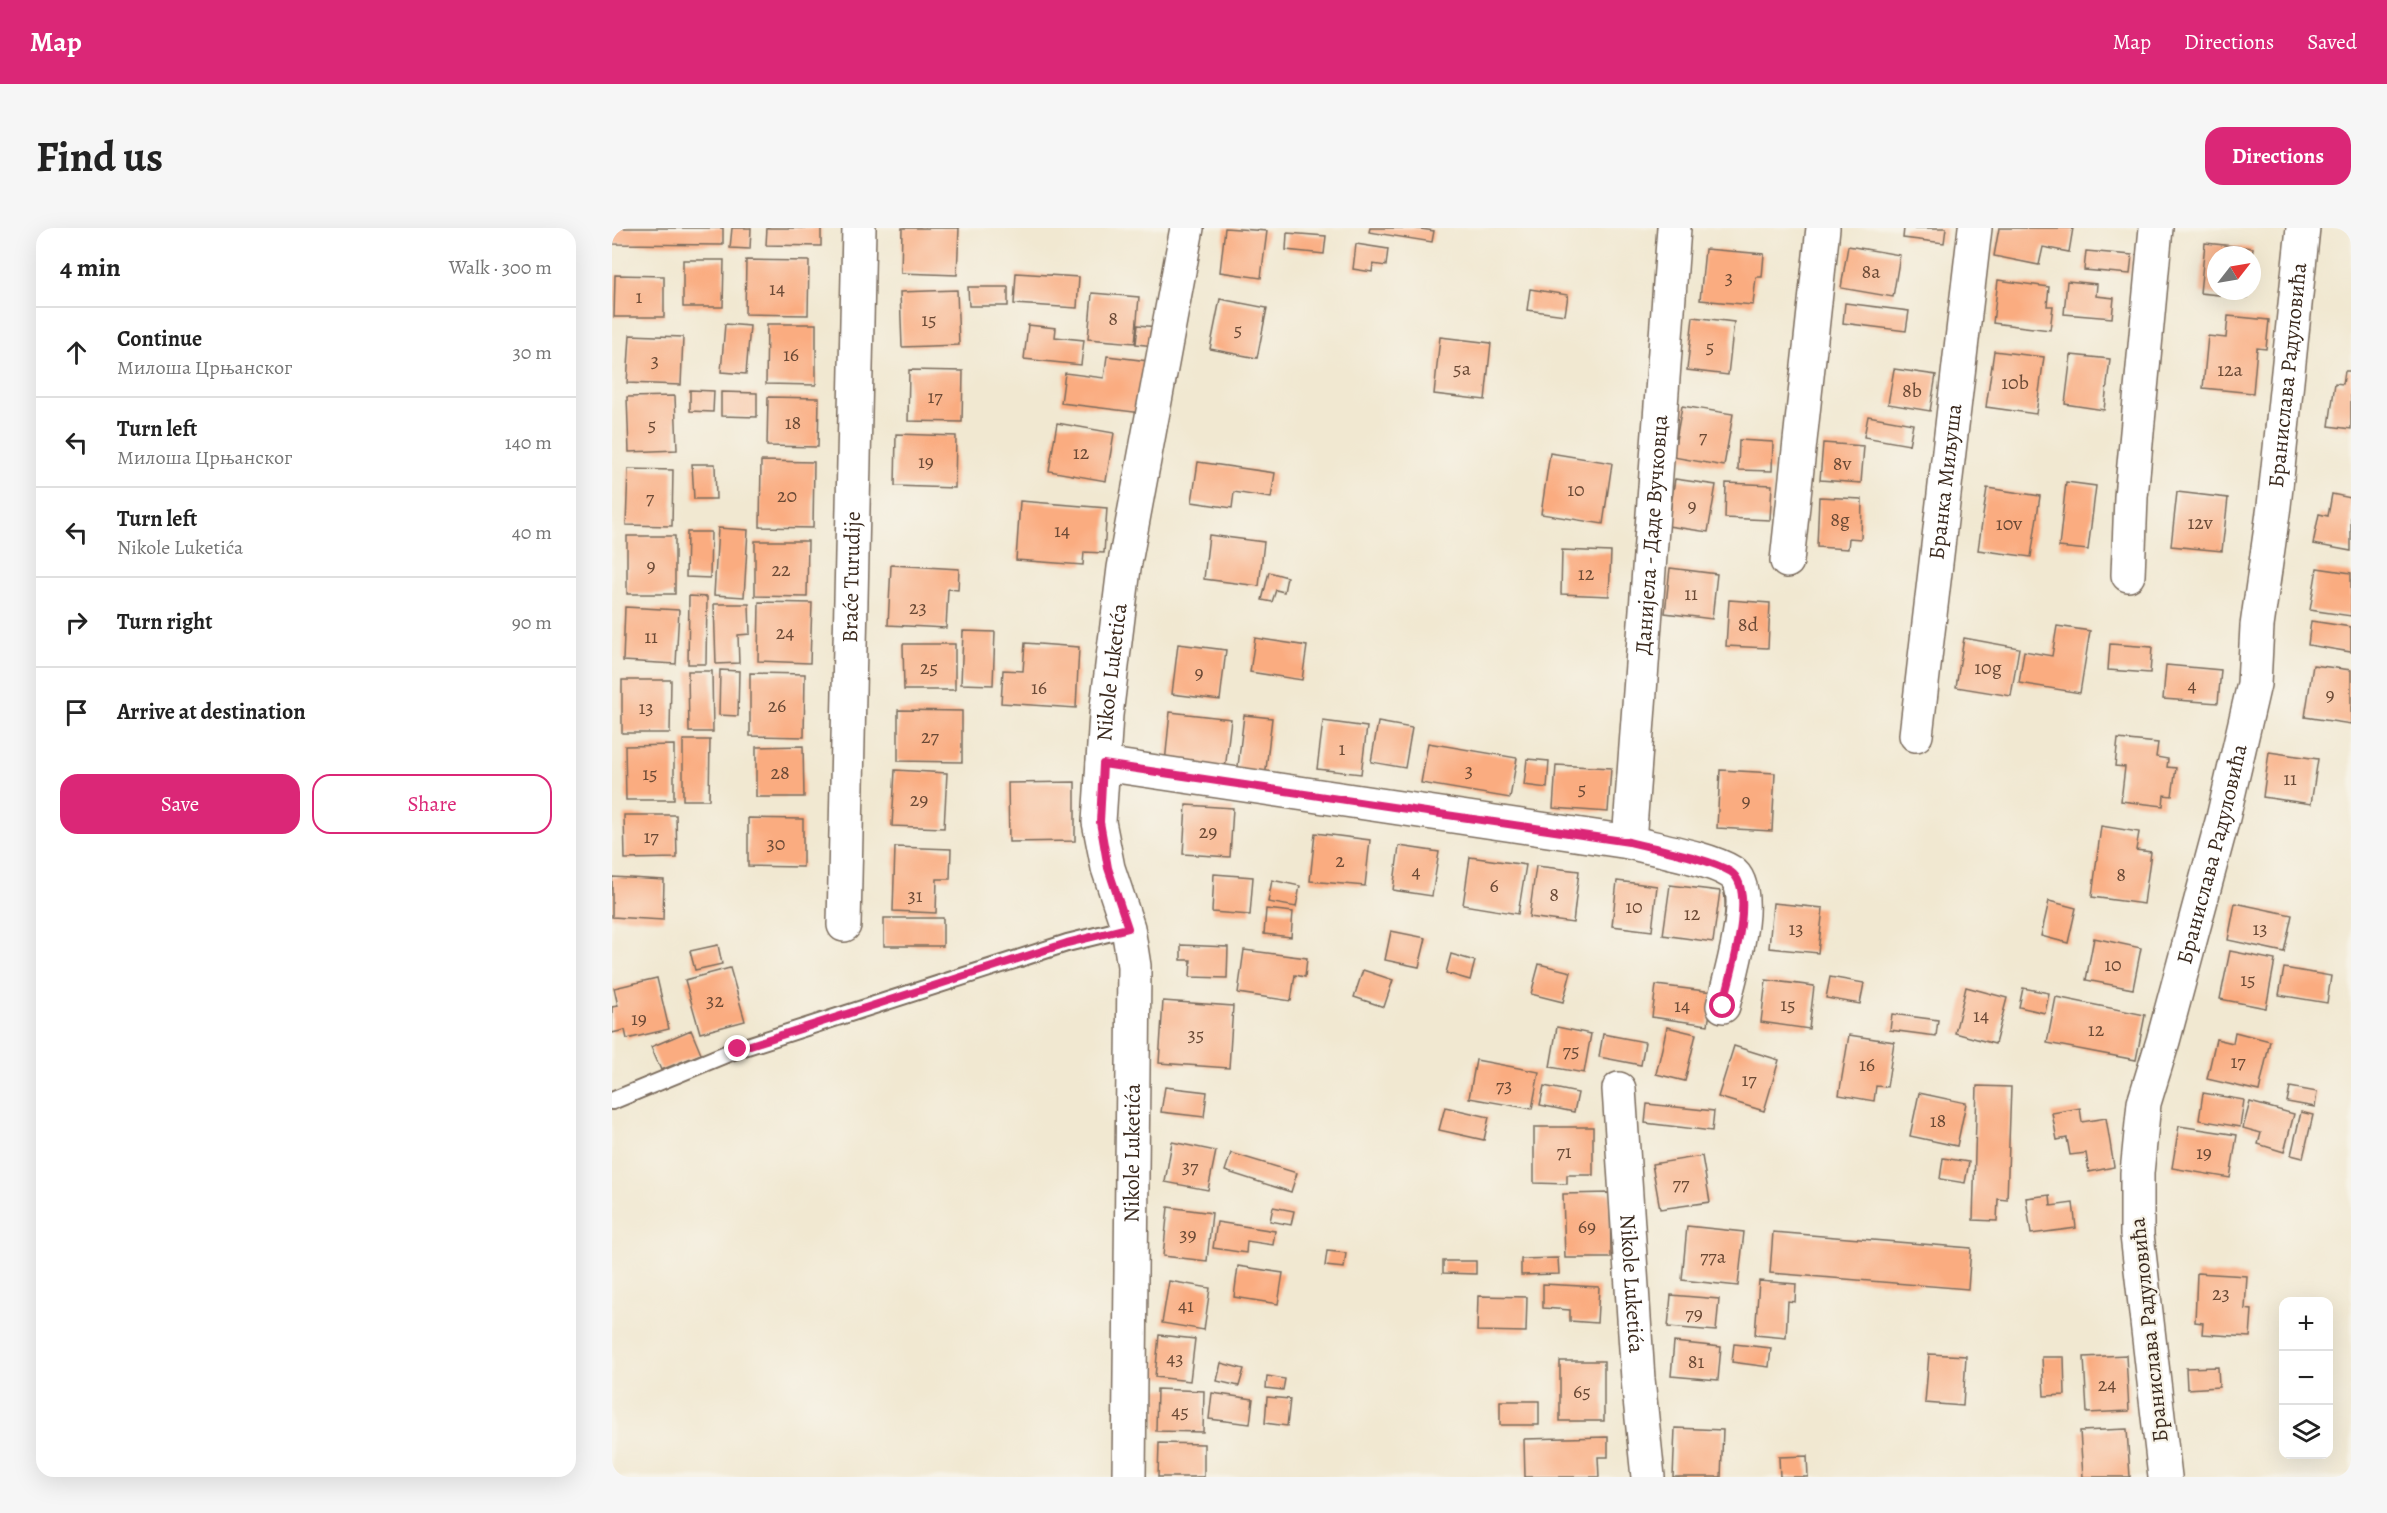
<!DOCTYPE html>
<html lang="en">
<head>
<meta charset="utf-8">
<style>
	body { margin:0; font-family:Alegreya,serif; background:#f6f6f6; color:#222 }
	.controls { position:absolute; right:18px; bottom:18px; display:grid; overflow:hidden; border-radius:12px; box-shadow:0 6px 24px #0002 }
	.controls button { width:54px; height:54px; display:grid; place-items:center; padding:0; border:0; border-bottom:2px solid #e0e0e0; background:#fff; color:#222; font:30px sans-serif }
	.compass { position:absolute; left:1595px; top:18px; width:54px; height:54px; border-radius:50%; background:#fff; box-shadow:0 6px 24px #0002; rotate:59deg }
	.stop { position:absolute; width:18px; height:18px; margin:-14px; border:4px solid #db2777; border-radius:50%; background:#fff }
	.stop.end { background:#db2777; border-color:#fff; box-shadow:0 2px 6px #0008 }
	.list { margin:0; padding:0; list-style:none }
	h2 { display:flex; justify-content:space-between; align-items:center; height:78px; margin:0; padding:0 24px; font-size:26px }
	h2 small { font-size:20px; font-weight:400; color:#767676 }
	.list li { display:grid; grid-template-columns:39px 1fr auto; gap:18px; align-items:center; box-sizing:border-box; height:90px; padding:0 24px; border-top:2px solid #e0e0e0 }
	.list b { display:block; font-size:22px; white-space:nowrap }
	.list p { margin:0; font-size:20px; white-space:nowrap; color:#767676 }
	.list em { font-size:20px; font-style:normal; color:#767676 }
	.actions { display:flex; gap:12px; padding:18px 24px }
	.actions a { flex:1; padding:14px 0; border:2px solid #db2777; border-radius:18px; text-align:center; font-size:21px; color:#db2777 }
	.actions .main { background:#db2777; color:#fff }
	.icon { flex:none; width:33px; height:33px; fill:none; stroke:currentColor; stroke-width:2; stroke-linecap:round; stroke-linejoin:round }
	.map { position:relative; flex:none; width:1739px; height:1249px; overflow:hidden; border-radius:18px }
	header { display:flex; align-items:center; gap:36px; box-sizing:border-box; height:84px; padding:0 30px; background:#db2777; color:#fff }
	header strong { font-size:28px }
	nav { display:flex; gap:33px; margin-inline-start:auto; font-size:21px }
	.intro { display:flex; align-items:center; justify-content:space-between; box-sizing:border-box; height:144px; padding:0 36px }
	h1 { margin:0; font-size:42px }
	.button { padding:15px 27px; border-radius:18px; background:#db2777; color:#fff; font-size:21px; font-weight:700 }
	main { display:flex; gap:36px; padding:0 36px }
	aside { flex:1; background:#fff; border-radius:18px; box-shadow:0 6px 24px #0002 }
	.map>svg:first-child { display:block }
	.building { fill:#faac80 }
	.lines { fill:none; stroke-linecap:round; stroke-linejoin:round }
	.service-casing { stroke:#7b6c5d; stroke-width:20 }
	.minor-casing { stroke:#7b6c5d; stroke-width:36 }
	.service { stroke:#fff; stroke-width:16 }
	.minor { stroke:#fff; stroke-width:33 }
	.route { stroke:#db2777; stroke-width:8 }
	.labels { text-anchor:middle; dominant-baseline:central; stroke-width:4.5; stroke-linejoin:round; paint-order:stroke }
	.number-label { font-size:20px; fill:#6b4a36 }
	.street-label { font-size:22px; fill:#3b2a1e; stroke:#f7f3e8 }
</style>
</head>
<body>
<header>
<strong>Map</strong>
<nav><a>Map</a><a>Directions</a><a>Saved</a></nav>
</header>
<div class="intro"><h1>Find us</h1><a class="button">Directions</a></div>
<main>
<aside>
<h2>4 min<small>Walk · 300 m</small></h2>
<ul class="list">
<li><svg class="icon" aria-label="ahead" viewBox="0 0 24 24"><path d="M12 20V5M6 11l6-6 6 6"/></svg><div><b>Continue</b><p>Милоша Црњанског</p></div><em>30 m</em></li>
<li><svg class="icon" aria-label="left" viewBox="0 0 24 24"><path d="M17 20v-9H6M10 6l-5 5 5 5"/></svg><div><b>Turn left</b><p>Милоша Црњанског</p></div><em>140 m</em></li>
<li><svg class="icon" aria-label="left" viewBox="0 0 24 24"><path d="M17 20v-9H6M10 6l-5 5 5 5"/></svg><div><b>Turn left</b><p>Nikole Luketića</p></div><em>40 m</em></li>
<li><svg class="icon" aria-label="right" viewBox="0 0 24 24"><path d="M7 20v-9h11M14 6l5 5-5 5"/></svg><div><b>Turn right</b></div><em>90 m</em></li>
<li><svg class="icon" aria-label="arrive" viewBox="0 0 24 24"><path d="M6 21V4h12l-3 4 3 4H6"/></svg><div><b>Arrive at destination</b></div></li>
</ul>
<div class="actions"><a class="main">Save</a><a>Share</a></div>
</aside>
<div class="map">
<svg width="1739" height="1249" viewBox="0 0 1739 1249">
	<rect width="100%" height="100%" fill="#f7f3e8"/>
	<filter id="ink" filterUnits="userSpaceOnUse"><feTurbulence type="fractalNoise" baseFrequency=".0167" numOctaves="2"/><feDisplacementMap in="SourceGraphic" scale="12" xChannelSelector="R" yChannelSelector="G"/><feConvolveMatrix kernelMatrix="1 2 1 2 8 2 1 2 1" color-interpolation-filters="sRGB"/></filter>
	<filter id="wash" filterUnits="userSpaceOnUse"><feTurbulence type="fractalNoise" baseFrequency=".008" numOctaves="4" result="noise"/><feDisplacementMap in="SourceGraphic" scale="24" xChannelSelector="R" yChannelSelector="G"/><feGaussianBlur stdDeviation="1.35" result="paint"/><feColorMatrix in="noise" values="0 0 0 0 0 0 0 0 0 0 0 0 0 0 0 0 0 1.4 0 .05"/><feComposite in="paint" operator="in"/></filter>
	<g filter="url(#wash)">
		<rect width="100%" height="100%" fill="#f1e8d1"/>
		<g id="blocks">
			<path class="building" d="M1,0H111V17L1,16Z
				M120,0H139L138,21L118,20Z
				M155,0H209V18L154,17Z
				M290,0H347L345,47L289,45Z
				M613,0L655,3L649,50L608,44Z
				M758,0H802L822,3L820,14L757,4Z
				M1292,0H1334L1332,15L1291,10Z
				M1387,0H1461L1457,24L1431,19L1427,37L1382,28Z
				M675,5L714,8L712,26L674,22Z
				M1593,15L1641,20L1640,27H1604V63H1636L1635,70L1588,65Z
				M744,16L776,21L774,38L761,36L760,44L741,41Z
				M1236,18L1288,27L1281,69L1229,60Z
				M1093,21L1152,26L1150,49H1144L1141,77L1088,72Z
				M1474,23L1520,27L1518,46L1472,42Z
				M71,32H112L111,79H71Z
				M134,32L197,33L196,87L133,86Z
				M404,45L467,49L465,80L402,76Z
				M3,47L52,48V89H2Z
				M1386,52L1437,59L1435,78H1441L1438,102L1381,95Z
				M1455,53L1485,56L1484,68L1502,70L1500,90L1452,86Z
				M356,59H396V78H357Z
				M918,61L956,67L953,87L915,82Z
				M345,62L347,117L290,119L288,64Z
				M480,65L527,69L523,115L476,111Z
				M608,71L655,80L645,130L598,121Z
				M1233,75L1297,83L1294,103L1231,95Z
				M1616,88L1657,92L1654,121L1645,120L1641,165L1591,160L1596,108L1614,110Z
				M1081,89L1122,94L1116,147L1075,142Z
				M113,96L138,98L134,146L109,144Z
				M155,96H204V157L154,156Z
				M416,97L444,100L443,109L472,112L469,137L412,131Z
				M526,97L545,99L543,118L524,116Z
				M18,107L71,109L69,157L15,155Z
				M828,109L879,115L873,172L822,166Z
				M1382,123L1432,129L1424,186L1374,179Z
				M1459,127L1498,131L1492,182L1453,176Z
				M495,128L536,133L530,185L449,175L453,145L492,150Z
				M1282,141L1324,147L1318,183L1276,176Z
				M297,142L351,143L350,194L296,193Z
				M1733,143H1739V201L1717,198L1723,155L1731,156Z
				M78,162L102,163L101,184L78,183Z
				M109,164L145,165V189L109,188Z
				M63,168L65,222L17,224L15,169Z
				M156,169L207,170L206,219L155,218Z
				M1070,178L1121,186L1112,238L1061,229Z
				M1256,188L1301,196L1297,217L1252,209Z
				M445,195L502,205L494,253L437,243Z
				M284,206L344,208L343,260L283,258Z
				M1127,212L1161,214L1160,243L1126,242Z
				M1211,215L1252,218L1249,255L1208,252Z
				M938,225L1000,235L991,296L929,286Z
				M149,233L202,234L201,300L148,299Z
				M586,234L663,245L659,270L622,264L620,280L580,274Z
				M80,236H103L104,271H82Z
				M16,241L61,242L60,298L14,297Z
				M1063,251L1104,257L1096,304L1056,298Z
				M1454,254L1484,258L1476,322L1447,319Z
				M1114,255L1160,257L1158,292L1113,290Z
				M1375,260L1428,268L1419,329L1366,322Z
				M1565,264L1616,270L1610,323L1559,318Z
				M1720,266L1739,270V323L1701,316L1707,286L1716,288Z
				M1207,269L1250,271L1249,311L1237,310L1236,321L1205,319Z
				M408,273L495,280L492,325L472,324L471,337L404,332Z
				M106,300L136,302L132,369L102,367Z
				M75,304H99L98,350L74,349Z
				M597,307L652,314L647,358L592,351Z
				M15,308H63V366H15Z
				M143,313H196L195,369L143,368Z
				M950,322L999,324L997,368L949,366Z
				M279,337L347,341L346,362L336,361L334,400L276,397Z
				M1058,340L1105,346L1100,391L1053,385Z
				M1705,340L1739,345V388L1698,382Z
				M657,344L675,349L672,364L664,362L660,374L650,372Z
				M77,368L95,369L94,436H76Z
				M1117,372L1158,375L1156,420L1114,418Z
				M147,374L200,375L198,435L146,433Z
				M102,376H137L138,406L126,407L127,435L104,436Z
				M13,379L67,382L64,436L11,433Z
				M1699,393L1739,399V424L1696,417Z
				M1445,398L1478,403L1468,465L1407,455L1412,423L1440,428Z
				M351,403L383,404L381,457L349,456Z
				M643,410L695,418L690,452L638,444Z
				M1352,410L1407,420L1399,468L1344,459Z
				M413,415L467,419L464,480L389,475L391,442L411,443Z
				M291,416H343V462H292Z
				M566,416L614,422L608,472L560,466Z
				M1498,416L1540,419L1538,445L1496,442Z
				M1554,437L1609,442L1606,475L1551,471Z
				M1701,437L1739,442V496L1693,489Z
				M108,442L127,443L126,488L107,487Z
				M76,443H100L101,504H77Z
				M138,445L193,446L192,509L138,508Z
				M10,452H59L58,505H10Z
				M286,482L350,483V534L286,533Z
				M558,484L619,491L613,542L553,535Z
				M632,487L660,490L653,550L625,547Z
				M711,493L755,499L749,546L705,541Z
				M766,494L800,500L793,540L759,534Z
				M1506,511L1546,515L1544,529L1556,531L1555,539L1564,540L1560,568L1552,567L1551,578L1509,573L1513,539L1503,538Z
				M71,512H98L97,572H71Z
				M816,515L905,530L898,570L809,555Z
				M62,517V572H14L13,518Z
				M191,518L192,569H144V519Z
				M1657,524L1706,531L1699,576L1651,569Z
				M915,531L937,533L935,560L912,557Z
				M944,537L999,540L996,584L941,580Z
				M283,542L335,545L332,600L280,598Z
				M1108,542L1163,545L1160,603L1105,600Z
				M463,554V613L397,614L396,555Z
				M574,577L621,580L618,629L571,626Z
				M12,587H64L65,630L13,631Z
				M136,590L191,591V639L136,638Z
				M1489,598L1527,604L1524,622L1539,624L1532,676L1480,669Z
				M703,605L758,612L753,658L698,653Z
				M787,618L827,624L820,668L781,662Z
				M283,619L339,621L338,651H325L324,685L281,683Z
				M858,629L914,637L906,686L851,677Z
				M924,638L967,643L961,695L917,689Z
				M602,646L641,649L638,687L600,684Z
				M0,649L52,652L51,692L0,689Z
				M660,652L688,658L684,679L656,674Z
				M1005,653L1045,658L1040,703L1000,698Z
				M1058,657L1108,663L1101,714L1051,707Z
				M1437,673L1464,680L1456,715L1429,708Z
				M1161,675L1211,680L1206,725L1157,720Z
				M1623,675L1680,687L1672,724L1616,712Z
				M654,681L681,684L679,709L652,706Z
				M272,690H331V718H272Z
				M779,703L814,710L807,739L773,732Z
				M1482,710L1529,720L1521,761L1474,752Z
				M106,717L110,736L83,742L78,723Z
				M569,717L616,719L615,750L578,749L579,732H569Z
				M632,722L695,730L693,749L683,747L679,773L626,765Z
				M1618,723L1663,732L1654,780L1608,771Z
				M839,726L863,733L858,752L834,745Z
				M927,736L959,744L951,774L919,766Z
				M118,740L133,793L88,805L73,752Z
				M1672,740L1719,748L1715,775L1667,767Z
				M751,742L781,752L772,779L742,769Z
				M1218,749L1252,755L1248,776L1214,770Z
				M45,750L57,801L15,811L13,802L0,805V779L6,778L2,760Z
				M1154,752L1202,758L1197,801L1149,794Z
				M1044,757L1101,764L1096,797L1040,789Z
				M1354,759L1395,770L1383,816L1343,805Z
				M1411,760L1437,765L1433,785L1407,779Z
				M1444,769L1533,787L1524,832L1435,815Z
				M551,773L621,778L617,840L547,835Z
				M1280,786L1326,792L1324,808L1278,802Z
				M945,799L979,806L972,845L938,839Z
				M1055,799L1084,806L1073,853L1044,846Z
				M79,802L89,826L49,842L39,819Z
				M1623,804L1658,813L1647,863L1595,851L1604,811L1621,815Z
				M991,806L1033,814L1029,837L987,829Z
				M1237,807L1282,814L1275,859L1264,858L1262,873L1227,867Z
				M1122,818L1167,832L1152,883L1106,869Z
				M864,832L927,844L920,881L857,870Z
				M932,858L966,865L962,884L928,877Z
				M1365,858L1399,859L1395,972L1386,971L1385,993L1361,992Z
				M553,859L595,864L592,889L549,884Z
				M1678,859L1705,864L1703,879L1675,874Z
				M1307,865L1354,875L1345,918L1298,908Z
				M1591,865L1632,872L1628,899L1587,892Z
				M1638,874L1682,886L1672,924L1646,916L1649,905L1631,900Z
				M1035,876L1102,883L1100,903L1033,895Z
				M833,879L877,889L872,912L827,902Z
				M1468,880L1470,894L1494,890L1502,939L1477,944L1474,925L1458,927L1455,910L1445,912L1440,885Z
				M1689,884L1701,887L1691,930L1679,927Z
				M1567,898L1625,907L1618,950L1560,940Z
				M922,899H981V947H955V956L922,955Z
				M560,914L604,923L596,962L553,954Z
				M619,925L685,945L679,964L613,943Z
				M1090,928L1098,974L1048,981L1040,936Z
				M1331,930L1357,934L1353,955L1328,951Z
				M998,965L999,1030H953L951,966Z
				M1438,967L1439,978L1461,975L1464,1000L1419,1006L1414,970Z
				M556,979L600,985L595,1033L551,1028Z
				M661,979L682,983L679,997L658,993Z
				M605,994L663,1003L661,1017L635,1013L634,1025L601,1020Z
				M1075,998L1132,1004L1126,1058L1070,1052Z
				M1161,1004L1359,1020L1356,1061L1158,1045Z
				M715,1023L734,1025L732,1040L713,1038Z
				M946,1030L947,1046L909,1047V1031Z
				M831,1033H864V1046L831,1045Z
				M626,1038L671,1045L666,1076L622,1069Z
				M1585,1045L1635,1048L1633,1081L1640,1082L1638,1109L1590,1106L1591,1095L1583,1094Z
				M557,1053L598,1060L592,1102L550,1095Z
				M1147,1053L1184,1056L1183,1074L1176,1073L1174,1110L1143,1107Z
				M931,1056L987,1059L985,1095L958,1093V1082L931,1080Z
				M1059,1067L1107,1071L1104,1103L1056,1099Z
				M866,1068L915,1069L914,1104L865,1103Z
				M547,1107L583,1111L578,1153L543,1149Z
				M1062,1114L1109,1119L1106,1152L1059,1148Z
				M1122,1116L1159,1120L1157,1139L1120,1134Z
				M1317,1126L1354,1128L1351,1178L1313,1175Z
				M1514,1127L1517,1183L1475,1185L1472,1129Z
				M1430,1129H1452L1453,1167L1432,1168Z
				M948,1133H992V1193H948Z
				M609,1135L632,1141L627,1158L605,1153Z
				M1606,1139L1607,1159L1575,1161L1574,1140Z
				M655,1148L673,1151L671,1162L654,1160Z
				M545,1161L592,1163L591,1204L544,1203Z
				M600,1165L641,1171L638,1196L597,1191Z
				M655,1169L678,1171L675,1198L653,1195Z
				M888,1173H927V1197H888Z
				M1063,1200L1111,1202L1109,1249H1061Z
				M1515,1201L1518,1249H1471L1468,1203Z
				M996,1209V1229H986L987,1249H913L912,1211Z
				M547,1215L592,1216V1249H546Z
				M1195,1228L1196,1249H1168L1167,1229Z"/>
		</g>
	</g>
	<g filter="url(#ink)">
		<use href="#blocks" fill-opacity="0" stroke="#7b6c5d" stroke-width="1.5"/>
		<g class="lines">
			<defs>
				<path id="service" d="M0,873L126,821L455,715L516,700"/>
				<g id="minor">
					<path d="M1175,333L1211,0"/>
					<path d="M1516,347L1519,269L1544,0"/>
					<path id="s1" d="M1304,507L1363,0"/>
					<path d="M491,536L1017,614C1043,621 1097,630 1119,644C1146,662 1117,751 1111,778"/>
					<path id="s2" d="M1017,614L1062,0"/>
					<path id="s3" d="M232,697L247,0"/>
					<path id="s4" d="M1007,861L1026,1151L1036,1249"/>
					<path id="s5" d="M517,1249L522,738L516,700L496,640L487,594L494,487L512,340L575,0"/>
					<path id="s6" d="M1553,1249L1525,1007V945L1532,875L1551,813L1611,590L1642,456L1645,398L1662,278L1691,0"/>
				</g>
			</defs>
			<use href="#service" class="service-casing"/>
			<use href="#minor" class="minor-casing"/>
			<use href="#service" class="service"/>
			<use href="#minor" class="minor"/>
		</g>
	</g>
	<g class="lines" filter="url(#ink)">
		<path class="route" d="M126,821L455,715L516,700L496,640L488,594L491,536L1017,614C1044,621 1097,630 1119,644C1146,662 1117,751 1111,778"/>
	</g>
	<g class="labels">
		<g class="number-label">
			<text x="1259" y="43">8a</text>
			<text x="1117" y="49">3</text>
			<text x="165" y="60">14</text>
			<text x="27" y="68">1</text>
			<text x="501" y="90">8</text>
			<text x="317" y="91">15</text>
			<text x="626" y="101">5</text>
			<text x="1098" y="118">5</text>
			<text x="179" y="126">16</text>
			<text x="43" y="132">3</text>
			<text x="850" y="140">5a</text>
			<text x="1618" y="141">12a</text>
			<text x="1403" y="154">10b</text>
			<text x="1300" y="162">8b</text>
			<text x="323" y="168">17</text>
			<text x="181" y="194">18</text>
			<text x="40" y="196">5</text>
			<text x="1091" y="208">7</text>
			<text x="469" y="224">12</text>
			<text x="314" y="233">19</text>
			<text x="1230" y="235">8v</text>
			<text x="964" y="261">10</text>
			<text x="175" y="267">20</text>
			<text x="38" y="269">7</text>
			<text x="1080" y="277">9</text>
			<text x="1228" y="291">8g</text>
			<text x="1588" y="294">12v</text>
			<text x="1397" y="295">10v</text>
			<text x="450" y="302">14</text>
			<text x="39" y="337">9</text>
			<text x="169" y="341">22</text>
			<text x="974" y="345">12</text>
			<text x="1079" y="365">11</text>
			<text x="306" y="379">23</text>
			<text x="1136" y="396">8d</text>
			<text x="173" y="404">24</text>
			<text x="39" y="408">11</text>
			<text x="317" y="439">25</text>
			<text x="1376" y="439">10g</text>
			<text x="587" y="444">9</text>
			<text x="1580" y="457">4</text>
			<text x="427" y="459">16</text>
			<text x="1718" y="466">9</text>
			<text x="165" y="477">26</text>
			<text x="34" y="479">13</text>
			<text x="318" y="508">27</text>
			<text x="730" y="520">1</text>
			<text x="857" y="542">3</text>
			<text x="168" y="544">28</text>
			<text x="38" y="545">15</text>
			<text x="1678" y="550">11</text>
			<text x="970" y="560">5</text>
			<text x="307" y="571">29</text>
			<text x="1134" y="572">9</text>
			<text x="596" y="603">29</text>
			<text x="39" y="608">17</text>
			<text x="164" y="615">30</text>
			<text x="728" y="632">2</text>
			<text x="804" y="643">4</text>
			<text x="1509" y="646">8</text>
			<text x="882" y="657">6</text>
			<text x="942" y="666">8</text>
			<text x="303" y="667">31</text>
			<text x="1022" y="678">10</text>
			<text x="1080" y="685">12</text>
			<text x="1184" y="700">13</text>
			<text x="1648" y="700">13</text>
			<text x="1501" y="736">10</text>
			<text x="1636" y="751">15</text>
			<text x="103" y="772">32</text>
			<text x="1176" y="776">15</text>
			<text x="1070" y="777">14</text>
			<text x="1369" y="787">14</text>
			<text x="27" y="790">19</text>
			<text x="1484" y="801">12</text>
			<text x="584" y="806">35</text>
			<text x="959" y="822">75</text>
			<text x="1626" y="833">17</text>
			<text x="1255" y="836">16</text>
			<text x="1137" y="851">17</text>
			<text x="892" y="857">73</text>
			<text x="1326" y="892">18</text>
			<text x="952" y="923">71</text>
			<text x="1592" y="924">19</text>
			<text x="578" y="938">37</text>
			<text x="1069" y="955">77</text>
			<text x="975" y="998">69</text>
			<text x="576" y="1006">39</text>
			<text x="1101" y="1028">77a</text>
			<text x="1609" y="1065">23</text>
			<text x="574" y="1077">41</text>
			<text x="1082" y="1085">79</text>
			<text x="563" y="1130">43</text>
			<text x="1084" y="1133">81</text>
			<text x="1495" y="1156">24</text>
			<text x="970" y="1163">65</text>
			<text x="568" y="1183">45</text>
		</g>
		<g class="street-label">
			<text stroke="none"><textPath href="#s6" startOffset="1120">Бранислава Радуловића</textPath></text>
			<text stroke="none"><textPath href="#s1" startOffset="255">Бранка Миљуша</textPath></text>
			<text stroke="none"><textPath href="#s2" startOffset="308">Данијела - Даде Вучковца</textPath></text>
			<text stroke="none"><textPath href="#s3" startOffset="348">Braće Turudije</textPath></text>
			<text stroke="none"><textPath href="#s5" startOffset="810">Nikole Luketića</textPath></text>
			<text stroke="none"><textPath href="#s6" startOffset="634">Бранислава Радуловића</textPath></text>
			<text stroke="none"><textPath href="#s5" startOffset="324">Nikole Luketića</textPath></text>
			<text stroke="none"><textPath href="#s4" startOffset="195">Nikole Luketića</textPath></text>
			<text transform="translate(1537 1102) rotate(-96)">Бранислава Радуловића</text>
		</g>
	</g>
</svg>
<div class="controls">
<button>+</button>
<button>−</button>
<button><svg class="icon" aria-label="layers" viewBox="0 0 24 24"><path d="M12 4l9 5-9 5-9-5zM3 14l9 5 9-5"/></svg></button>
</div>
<svg class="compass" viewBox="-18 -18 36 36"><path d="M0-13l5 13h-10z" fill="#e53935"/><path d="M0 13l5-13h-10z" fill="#767676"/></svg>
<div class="stop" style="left:1111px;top:778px"></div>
<div class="stop end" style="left:126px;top:821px"></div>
</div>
</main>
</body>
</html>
